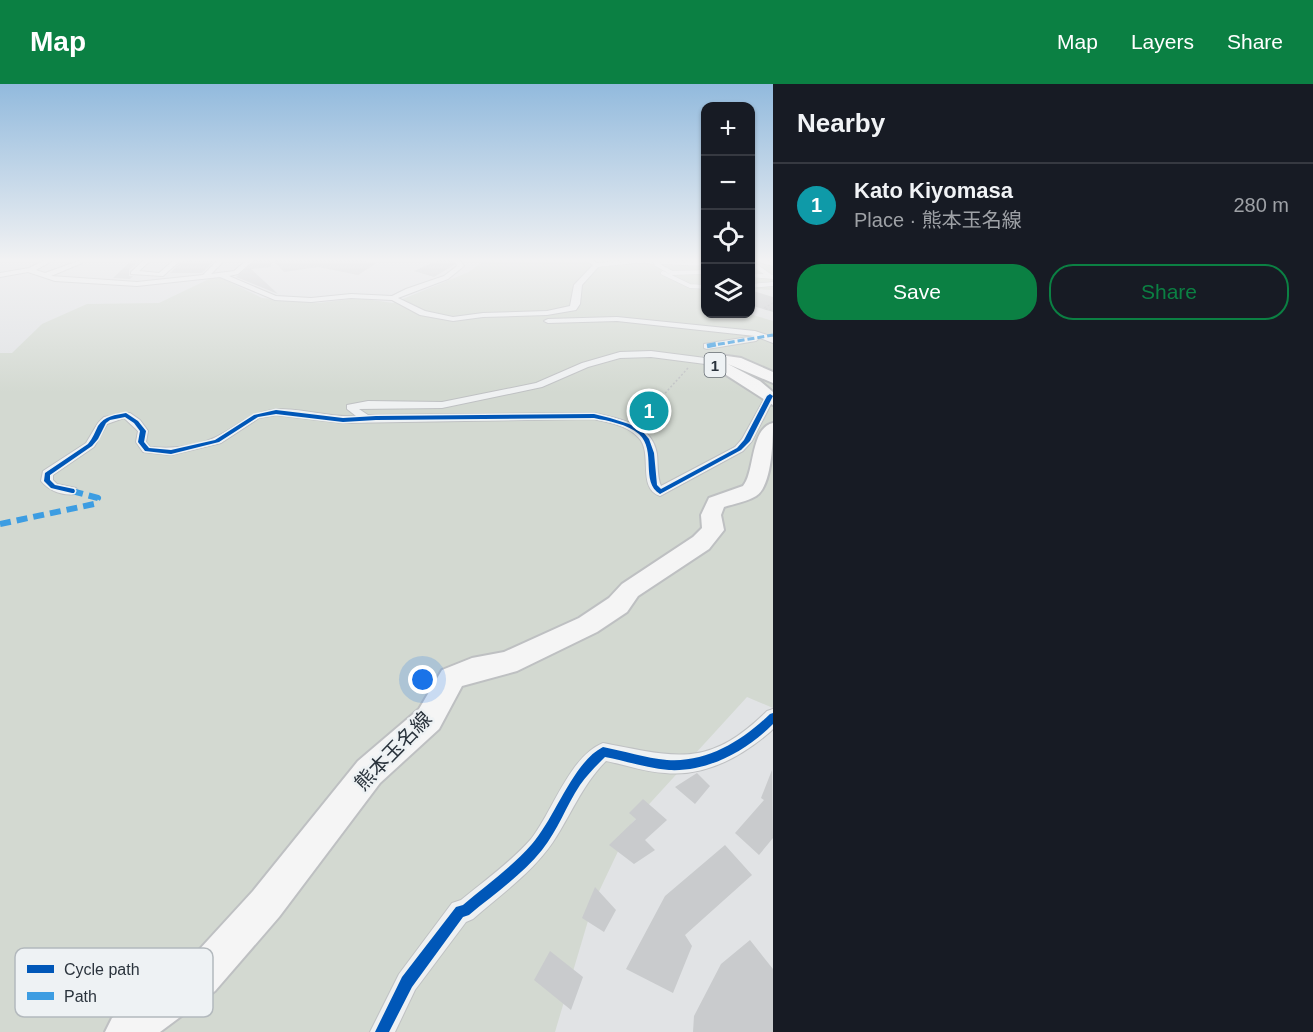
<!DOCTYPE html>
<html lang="en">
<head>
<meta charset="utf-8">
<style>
	body { margin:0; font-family:Arial,"Noto Sans JP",sans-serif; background:#242831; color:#f1f3f6 }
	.controls { position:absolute; right:18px; top:18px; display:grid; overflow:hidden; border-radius:12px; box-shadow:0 2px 4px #0004 }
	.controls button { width:54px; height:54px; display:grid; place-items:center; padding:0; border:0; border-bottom:2px solid #363941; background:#171b24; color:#f1f3f6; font:30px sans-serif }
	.you { position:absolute; left:423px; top:596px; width:21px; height:21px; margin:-15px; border:4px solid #fff; border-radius:50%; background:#1a73e8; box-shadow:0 0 0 9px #1a73e833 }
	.badge { display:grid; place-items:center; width:39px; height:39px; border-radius:50%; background:#0b8043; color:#fff; font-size:20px; font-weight:700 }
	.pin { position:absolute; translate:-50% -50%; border:3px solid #fff; box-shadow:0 2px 6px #0006 }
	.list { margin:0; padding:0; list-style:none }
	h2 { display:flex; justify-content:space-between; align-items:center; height:78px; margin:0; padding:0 24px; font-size:26px }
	h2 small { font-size:20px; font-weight:400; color:#9ea1a6 }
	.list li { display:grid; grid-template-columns:39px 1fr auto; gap:18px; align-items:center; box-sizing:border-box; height:84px; padding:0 24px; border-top:2px solid #363941 }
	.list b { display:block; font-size:22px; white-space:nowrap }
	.list p { margin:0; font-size:20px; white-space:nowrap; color:#9ea1a6 }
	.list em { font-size:20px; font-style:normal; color:#9ea1a6 }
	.actions { display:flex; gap:12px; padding:18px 24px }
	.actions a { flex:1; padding:14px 0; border:2px solid #0b8043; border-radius:24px; text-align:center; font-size:21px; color:#0b8043 }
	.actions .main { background:#0b8043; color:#fff }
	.icon { flex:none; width:33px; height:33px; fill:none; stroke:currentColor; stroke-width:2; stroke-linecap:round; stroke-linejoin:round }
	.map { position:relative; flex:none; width:773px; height:948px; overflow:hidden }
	header { display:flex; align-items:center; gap:36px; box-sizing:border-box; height:84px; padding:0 30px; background:#0b8043; color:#fff }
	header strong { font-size:28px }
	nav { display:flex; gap:33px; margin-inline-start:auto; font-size:21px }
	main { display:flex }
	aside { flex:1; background:#171b24 }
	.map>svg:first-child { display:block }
	.green { fill:#d3d9d1 }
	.building { fill:#c9cbcd }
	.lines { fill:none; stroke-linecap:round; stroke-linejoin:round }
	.lane-casing { stroke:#bfc1c3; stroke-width:5 }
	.street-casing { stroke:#bfc1c3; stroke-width:2 }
	.primary-casing { stroke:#bec0c2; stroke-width:4 }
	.path { stroke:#c1c3c5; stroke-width:1.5; stroke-dasharray:2 2; stroke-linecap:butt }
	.lane { stroke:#eff1f2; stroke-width:4 }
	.street { fill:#eff1f2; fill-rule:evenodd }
	.primary { fill:#f5f5f5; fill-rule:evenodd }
	.quiet-far2 { stroke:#3d9de2; stroke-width:3; stroke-dasharray:7 3; stroke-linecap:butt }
	.quiet-far1 { stroke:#3d9de2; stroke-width:4.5; stroke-dasharray:9 4.5; stroke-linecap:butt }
	.quiet { stroke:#3d9de2; stroke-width:6; stroke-dasharray:11 6; stroke-linecap:butt }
	.cycleway-casing { stroke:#eef2f4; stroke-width:3 }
	.cycleway { fill:#0057b8; fill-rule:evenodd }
	.labels { text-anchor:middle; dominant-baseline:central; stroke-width:5; stroke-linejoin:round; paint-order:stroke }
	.shield { fill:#eef2f4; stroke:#656c73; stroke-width:1.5 }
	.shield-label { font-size:15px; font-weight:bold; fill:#2a333c }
	.near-street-label { font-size:20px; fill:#2a333c; stroke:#eef2f4 }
	.key { fill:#eef2f4; stroke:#b3b9bd; stroke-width:1.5 }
	.key-label { font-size:16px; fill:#2a333c }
</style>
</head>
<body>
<header>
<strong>Map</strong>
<nav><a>Map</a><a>Layers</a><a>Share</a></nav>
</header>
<main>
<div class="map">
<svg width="773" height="948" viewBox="0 0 773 948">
	<rect width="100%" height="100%" fill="#e1e3e5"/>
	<path class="green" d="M485,176H705L706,230H750L773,237V624L747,613L631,740L593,820L555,948H0V269H12L42,240L87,220L159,219L209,195L219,193L262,214L319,219L358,214L393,219L469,188Z
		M751,176H773V206L751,205Z"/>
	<path class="building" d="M132,176H140L129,186V192H133L130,195L113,194Z
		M183,176L206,177H214L202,189H170Z
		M256,176H271V183L251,185L278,210L236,193Z
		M273,176H362L377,179L358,191L318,183L284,188Z
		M438,176H452L454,181L434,193L414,187Z
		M750,206L773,213V228L750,221Z
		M772,686L773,754L759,771L735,749L764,716L761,714Z
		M697,689L710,702L695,720L675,703Z
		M643,715L667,736L645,756L655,766L634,780L609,761L636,735L629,729Z
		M725,761L752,791L685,851L692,862L673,909L626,885L665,812Z
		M595,803L616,826L604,848L582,834Z
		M750,856L773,885V948H693L694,932L721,880Z
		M550,867L583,893L571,926L534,896Z"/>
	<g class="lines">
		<defs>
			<path id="lane" d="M758,176L773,180
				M750,178L770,192
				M656,180L672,189L706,188
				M597,181L637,177L706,180
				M663,189L690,202L706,203
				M750,191L773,193
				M750,202L773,200"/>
			<path id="street" d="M45,176H54L36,186L45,189L81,176L82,179L51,192L137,198L203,191L218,176H225L211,190L234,187L247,176H254L238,190L229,192L276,212L311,214L351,210L392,212L406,205L444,192L457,182L454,176H460L464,182L448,195L398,214L425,227L453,233L483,229L547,227L570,222L574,201L593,181L585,176H593L600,181L582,201L580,220L576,226L547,231L483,233L453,237L420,231L392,216L351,214L311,218L275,216L220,193L137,202L55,197L28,188L0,193V189L29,184Z
				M144,176H151L139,187L159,189L174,176H181L163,192L131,190V188Z
				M617,233L755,247L773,253V259L760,254L756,257L707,265L704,264V260L755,252L617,237L548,239L544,237L548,235Z
				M651,267L713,275L717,278L713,281L651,273L620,274L588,283L542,303L442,324L359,325L368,331L594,329C619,335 652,339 657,370C658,380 657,393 661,402L735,363L742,355L767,310H773V316L752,357L743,367L660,412C636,404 654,368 638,353C627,341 609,339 594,335L343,339L276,331L259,334L221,359L171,371L143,368L136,358L138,347L124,334L107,340L94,363L53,391V396L57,400L76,404L78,407L76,410C63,412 49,407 41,397L43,387L86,359L98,339L104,333L130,329L140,336L148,347L146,358L150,363C171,365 195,363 214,354C236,344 247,330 272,326C295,322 330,334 356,332L347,325V321L368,317L442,318L536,299L582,279L620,268Z
				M773,625V645L770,648C741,673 704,693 665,689C645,688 626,681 606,677C582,701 571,731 553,758C532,789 500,811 473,835L466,838L415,906L395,948H370L399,890L452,819L461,816C485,796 511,778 531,755C553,727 569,673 603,659C676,673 708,685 767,627Z"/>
			<path id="primary" d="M720,271L741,274L773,288V299L728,280L760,297L773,308V321L706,278Z
				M773,339C773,356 772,402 756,412C748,417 734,420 724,423L721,431L724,446L709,465L638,512L627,528L597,548L517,587L462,602L439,645L380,699L279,833L215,907L160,948H105L112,934L187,879L253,807L358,677L419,625L442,586L472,574L504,568L579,534L609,514L622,500L693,453L702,444L701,431L709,414L743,402C755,389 750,344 773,339Z"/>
		</defs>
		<use href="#lane" class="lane-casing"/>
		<use href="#street" class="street-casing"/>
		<use href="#primary" class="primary-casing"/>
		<path class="path" d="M773,219L764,224L773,227
			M650,326L658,327
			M649,327L688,284"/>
		<use href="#lane" class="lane"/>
		<use href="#street" class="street"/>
		<use href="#primary" class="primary"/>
		<path class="quiet-far2" d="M708,262L773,251"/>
		<path class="quiet-far1" d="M707,262L717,260"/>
		<path class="quiet" d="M0,440L94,420L98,414L72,407"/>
		<defs>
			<path id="cycleway" d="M770,310L773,312L750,357L741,366L660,410C640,398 657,367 639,350C627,340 609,337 594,334L376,336L343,338L276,330L258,333L219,358L171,370L145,367L138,358L140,347L134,339L125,333L110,336L106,339L98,355L92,362L50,391V396L55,401L74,405L75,407L74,409H72L51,404L44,397L45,389L88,360C93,354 95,348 98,342C104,332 116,331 126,329L138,337L146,347L144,358L149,364L171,366L215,356L254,331L276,326L343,334L376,332L594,330L610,334L629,340L637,344L644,349L649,355L654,369L657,401L661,405L737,364L744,356L767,312Z
				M773,629V640C746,667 708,688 669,686C647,684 626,677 605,673C596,682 587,691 580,701C566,722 558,746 542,766C522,791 494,810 469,831L463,833L412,903L389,948H375L402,893L456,823L463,821C486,801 512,783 532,760C555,734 573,678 603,663C624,667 645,674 667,676C707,679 742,657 770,630Z"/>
		</defs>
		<use href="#cycleway" class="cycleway-casing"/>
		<use href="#cycleway" class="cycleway"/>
	</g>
	<linearGradient id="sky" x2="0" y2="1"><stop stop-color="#92badd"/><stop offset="0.57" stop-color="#f2f2f3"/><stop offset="1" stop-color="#f2f2f3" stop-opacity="0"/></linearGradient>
	<rect width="773" height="309" fill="url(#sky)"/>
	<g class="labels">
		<rect class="shield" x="704.5" y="269" width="21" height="24" rx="4.5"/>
		<g class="shield-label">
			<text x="715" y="281">1</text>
		</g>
		<g class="near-street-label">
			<text transform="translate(393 667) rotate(-46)">熊本玉名線</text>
		</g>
	</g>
	<rect x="15" y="864" width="198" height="69" rx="9" class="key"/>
	<rect x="27" y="881" width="27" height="8" fill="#0057b8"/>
	<rect x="27" y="908" width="27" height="8" fill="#3d9de2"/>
	<g class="key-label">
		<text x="64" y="891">Cycle path</text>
		<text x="64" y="918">Path</text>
	</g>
</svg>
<div class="controls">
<button>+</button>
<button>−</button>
<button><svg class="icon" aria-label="locate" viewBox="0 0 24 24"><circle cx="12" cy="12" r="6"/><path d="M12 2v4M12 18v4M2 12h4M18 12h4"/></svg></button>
<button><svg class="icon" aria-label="layers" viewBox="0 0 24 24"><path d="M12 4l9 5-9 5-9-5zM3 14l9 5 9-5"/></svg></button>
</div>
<div class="you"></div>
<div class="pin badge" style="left:649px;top:327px;background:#0f9aa8">1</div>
</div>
<aside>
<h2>Nearby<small></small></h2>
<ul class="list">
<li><span class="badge" style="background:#0f9aa8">1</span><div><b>Kato Kiyomasa</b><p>Place · 熊本玉名線</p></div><em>280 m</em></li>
</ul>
<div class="actions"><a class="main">Save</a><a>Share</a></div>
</aside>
</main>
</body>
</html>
